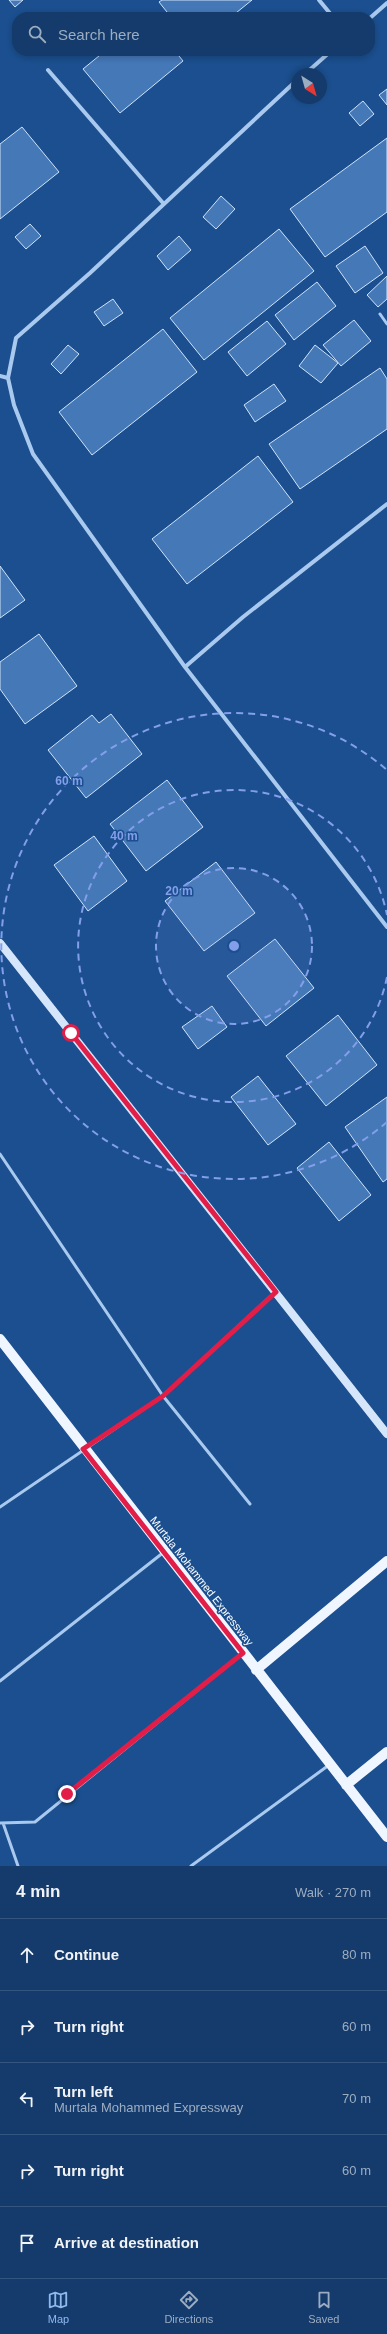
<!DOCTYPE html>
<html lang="en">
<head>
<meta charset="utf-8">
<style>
	body { margin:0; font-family:Helvetica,sans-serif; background:#214673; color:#f1f3f6 }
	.compass { position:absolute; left:291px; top:68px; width:36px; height:36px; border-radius:50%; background:#143b6b; box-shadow:0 2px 6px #0003; rotate:143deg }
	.stop { position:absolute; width:12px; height:12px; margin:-9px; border:3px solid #e11d48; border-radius:50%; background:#fff }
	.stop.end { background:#e11d48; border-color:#fff; box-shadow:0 1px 4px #0008 }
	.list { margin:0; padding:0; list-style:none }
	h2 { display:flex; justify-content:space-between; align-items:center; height:52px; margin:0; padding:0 16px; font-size:17px }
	h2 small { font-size:13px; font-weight:400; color:#9dadc1 }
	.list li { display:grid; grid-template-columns:26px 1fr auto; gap:12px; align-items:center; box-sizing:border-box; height:72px; padding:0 16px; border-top:1px solid #33557e }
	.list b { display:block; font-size:15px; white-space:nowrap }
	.list p { margin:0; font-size:13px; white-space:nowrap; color:#9dadc1 }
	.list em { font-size:13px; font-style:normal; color:#9dadc1 }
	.icon { flex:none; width:22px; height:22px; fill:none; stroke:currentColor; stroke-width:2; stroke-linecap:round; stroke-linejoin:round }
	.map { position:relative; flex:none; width:387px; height:1866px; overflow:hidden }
	.search { position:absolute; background:#143b6b; box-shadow:0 2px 6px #0003; left:12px; right:12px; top:12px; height:44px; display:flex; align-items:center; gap:10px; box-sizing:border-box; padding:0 14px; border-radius:16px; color:#9dadc1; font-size:15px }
	.sheet { height:412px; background:#143b6b }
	nav { display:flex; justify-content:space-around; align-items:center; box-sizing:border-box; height:56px; border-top:1px solid #33557e; background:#143b6b; font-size:11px; color:#9dadc1 }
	nav a { display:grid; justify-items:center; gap:2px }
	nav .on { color:#90b9f0 }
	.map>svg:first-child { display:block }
	.building { fill:#4478b7; stroke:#cfe3fa }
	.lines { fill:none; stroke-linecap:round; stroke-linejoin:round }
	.service { stroke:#a9c9ee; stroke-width:3 }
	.minor { stroke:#a9c9ee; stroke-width:4 }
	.secondary { stroke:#d6e6fa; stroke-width:8 }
	.primary { stroke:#f0f6ff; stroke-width:10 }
	.route { stroke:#e11d48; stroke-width:5 }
	.ring { fill:none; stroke:#839eea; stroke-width:2; stroke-dasharray:7 5 }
	.labels { text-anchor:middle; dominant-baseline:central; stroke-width:3; stroke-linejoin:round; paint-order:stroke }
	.street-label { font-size:11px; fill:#fff; stroke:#1b4f8f }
	.centre { fill:#839eea; stroke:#1b4f8f; stroke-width:2 }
	.ring-label { font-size:12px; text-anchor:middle; font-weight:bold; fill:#839eea; stroke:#1b4f8f; stroke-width:3; stroke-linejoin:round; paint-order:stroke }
</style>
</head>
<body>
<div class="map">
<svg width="387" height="1866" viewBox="0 0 387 1866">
	<rect width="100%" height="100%" fill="#1b4f8f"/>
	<path class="building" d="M9,0H23L15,7Z
		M162,0H252L231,17H171L159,2Z
		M105,51H175L183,61L120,113L83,69Z
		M387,89V105L379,95Z
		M363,101L374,114L360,126L349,113Z
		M22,127L59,172L0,219V144Z
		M387,138V212L325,257L290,209Z
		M221,196L235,209L216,229L203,217Z
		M30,224L41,236L26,249L15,237Z
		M279,229L314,271L204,360L170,318Z
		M179,236L191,250L168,270L157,256Z
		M365,246L383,273L355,293L336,266Z
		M387,276V299L378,307L367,295Z
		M317,282L336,306L294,340L275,315Z
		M113,299L123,313L104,326L94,312Z
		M354,320L371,341L341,366L323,345Z
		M267,321L286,344L247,376L228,352Z
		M163,329L197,372L92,455L59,412Z
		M68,345L79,354L61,374L51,364Z
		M315,345L338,363L321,383L299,366Z
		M380,368L387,379V429L300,489L269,444Z
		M274,384L286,401L255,422L244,405Z
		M258,456L293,502L187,584L152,539Z
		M0,566L25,600L0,618Z
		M39,634L77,686L25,724L0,689V662Z
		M111,714L142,754L86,798L48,750L92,715L99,723Z
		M167,780L203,827L146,871L110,824Z
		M94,836L127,881L88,911L54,865Z
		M216,862L255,913L204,951L165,901Z
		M275,939L314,988L266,1026L227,976Z
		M212,1006L227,1027L198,1049L182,1027Z
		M338,1015L377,1065L326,1106L286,1056Z
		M258,1076L296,1124L268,1145L231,1097Z
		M387,1097V1179L383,1182L345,1127Z
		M329,1142L371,1195L339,1221L297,1168Z"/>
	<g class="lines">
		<path class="service" d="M380,314L387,324
			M0,1154L163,1396L250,1504
			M0,1507L163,1396L274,1293
			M0,1681L164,1552
			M0,1823L35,1822L242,1654
			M3,1823L18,1866
			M191,1866L329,1765"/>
		<path class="minor" d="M319,0L333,17
			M370,18L387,3
			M48,70L163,203
			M305,74L331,51
			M297,80L90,273L16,338L8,378L14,405L33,454L185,667L387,927
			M0,376L8,378
			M185,667L243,617L387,504"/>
		<path class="secondary" d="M0,943L387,1434"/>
		<path class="primary" d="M0,1339L387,1837
			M256,1670L387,1561
			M346,1785L387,1752"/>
	</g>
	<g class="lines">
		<path class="route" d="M67,1794L243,1653L83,1449L163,1396L276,1292L71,1033"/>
	</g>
	<circle cx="234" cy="946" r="78" fill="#839eea" fill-opacity=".12"/>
	<g class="ring">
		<circle cx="234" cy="946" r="78"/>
		<path d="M387 977A156 156 0 1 1 387 915"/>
		<path d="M387 1122A233 233 0 1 1 387 770"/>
	</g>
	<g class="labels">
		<g class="street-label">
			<text transform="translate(202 1581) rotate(52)">Murtala Mohammed Expressway</text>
		</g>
	</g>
	<circle cx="234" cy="946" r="6" class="centre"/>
	<g class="ring-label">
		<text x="69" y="785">60 m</text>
		<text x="124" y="840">40 m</text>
		<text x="179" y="895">20 m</text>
	</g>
</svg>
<svg class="compass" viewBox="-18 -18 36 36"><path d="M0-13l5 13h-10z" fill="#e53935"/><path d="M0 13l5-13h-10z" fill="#9dadc1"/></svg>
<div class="stop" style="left:71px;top:1033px"></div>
<div class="stop end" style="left:67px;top:1794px"></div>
<div class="search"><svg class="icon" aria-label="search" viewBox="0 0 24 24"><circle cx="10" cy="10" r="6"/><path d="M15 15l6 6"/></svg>Search here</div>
</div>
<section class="sheet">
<h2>4 min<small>Walk · 270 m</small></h2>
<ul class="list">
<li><svg class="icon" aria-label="ahead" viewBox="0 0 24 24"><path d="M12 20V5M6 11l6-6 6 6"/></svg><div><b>Continue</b></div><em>80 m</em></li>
<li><svg class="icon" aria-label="right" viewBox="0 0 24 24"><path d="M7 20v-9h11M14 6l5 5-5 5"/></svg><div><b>Turn right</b></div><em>60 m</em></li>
<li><svg class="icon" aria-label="left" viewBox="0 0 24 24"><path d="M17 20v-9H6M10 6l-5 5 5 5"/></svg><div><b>Turn left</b><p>Murtala Mohammed Expressway</p></div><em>70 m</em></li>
<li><svg class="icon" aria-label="right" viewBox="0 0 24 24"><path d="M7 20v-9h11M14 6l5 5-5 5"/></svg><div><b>Turn right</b></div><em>60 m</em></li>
<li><svg class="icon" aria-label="arrive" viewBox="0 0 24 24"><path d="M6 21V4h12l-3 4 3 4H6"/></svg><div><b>Arrive at destination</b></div></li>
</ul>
</section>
<nav>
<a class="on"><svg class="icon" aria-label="map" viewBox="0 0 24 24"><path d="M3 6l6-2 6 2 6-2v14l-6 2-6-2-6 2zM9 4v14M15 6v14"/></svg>Map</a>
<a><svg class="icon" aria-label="directions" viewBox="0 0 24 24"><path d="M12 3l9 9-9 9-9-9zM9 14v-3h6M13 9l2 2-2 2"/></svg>Directions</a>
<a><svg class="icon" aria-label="saved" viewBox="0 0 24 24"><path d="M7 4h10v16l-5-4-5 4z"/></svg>Saved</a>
</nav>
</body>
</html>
